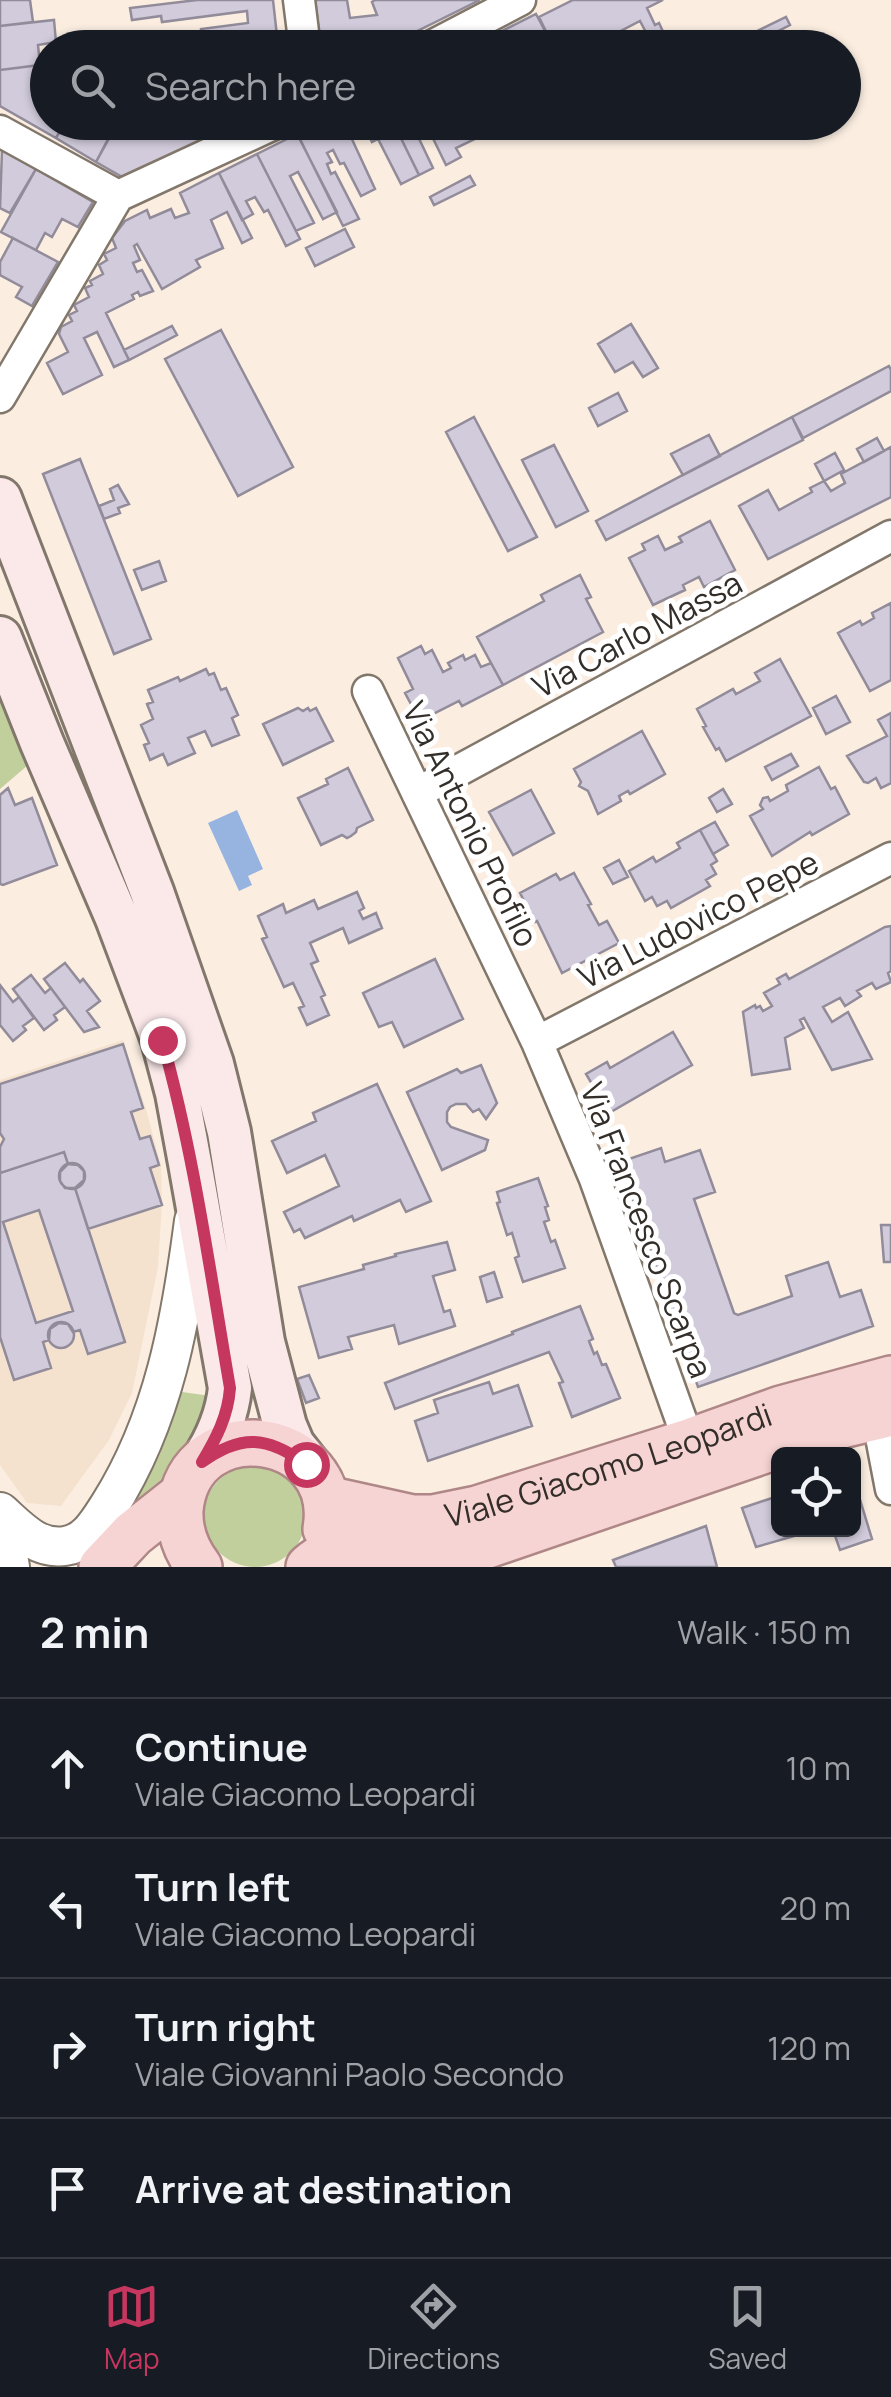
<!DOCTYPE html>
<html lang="en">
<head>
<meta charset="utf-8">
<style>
	body { margin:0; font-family:Manrope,sans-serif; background:#242831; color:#f1f3f6 }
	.controls { position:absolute; right:30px; bottom:30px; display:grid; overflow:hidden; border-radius:15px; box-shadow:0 2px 8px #0004 }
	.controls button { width:90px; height:90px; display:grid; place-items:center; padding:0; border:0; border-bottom:2px solid #363941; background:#171b24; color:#f1f3f6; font:50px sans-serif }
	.stop { position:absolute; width:30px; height:30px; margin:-22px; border:8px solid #c6375f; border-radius:50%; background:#fff }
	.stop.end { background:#c6375f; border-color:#fff; box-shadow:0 2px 10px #0008 }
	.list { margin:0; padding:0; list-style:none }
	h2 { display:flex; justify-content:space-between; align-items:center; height:130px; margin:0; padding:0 40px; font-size:42px }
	h2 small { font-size:32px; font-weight:400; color:#9ea1a6 }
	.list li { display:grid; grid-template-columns:65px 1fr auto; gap:30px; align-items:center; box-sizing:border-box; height:140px; padding:0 40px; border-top:2px solid #363941 }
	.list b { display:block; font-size:38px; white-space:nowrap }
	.list p { margin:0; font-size:32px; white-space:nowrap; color:#9ea1a6 }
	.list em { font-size:32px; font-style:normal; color:#9ea1a6 }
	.icon { flex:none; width:55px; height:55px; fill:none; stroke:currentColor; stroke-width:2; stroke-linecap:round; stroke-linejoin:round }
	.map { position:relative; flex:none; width:891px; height:1567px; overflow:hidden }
	.search { position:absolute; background:#171b24; box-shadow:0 2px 8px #0004; left:30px; right:30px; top:30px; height:110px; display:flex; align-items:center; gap:25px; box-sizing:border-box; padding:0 35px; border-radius:55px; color:#9ea1a6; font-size:38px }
	.sheet { height:690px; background:#171b24 }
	nav { display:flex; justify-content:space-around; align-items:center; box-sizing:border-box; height:140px; border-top:2px solid #363941; background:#171b24; font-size:28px; color:#9ea1a6 }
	nav a { display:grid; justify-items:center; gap:5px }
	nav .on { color:#c6375f }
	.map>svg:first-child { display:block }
	.built { fill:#f4e2cf }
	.green { fill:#c1cf9c }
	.water { fill:#97b3df }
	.building { fill:#d1cbdb; stroke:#918b9a; stroke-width:2.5; fill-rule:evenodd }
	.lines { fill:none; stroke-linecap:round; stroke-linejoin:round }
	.minor-casing { stroke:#82776b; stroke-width:35 }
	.tertiary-casing { stroke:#82776b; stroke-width:42 }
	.secondary-casing { stroke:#82776b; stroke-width:48 }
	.primary-casing { stroke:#af8786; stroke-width:50 }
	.minor { stroke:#fff; stroke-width:30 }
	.tertiary { stroke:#fff; stroke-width:38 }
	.secondary { stroke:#fbe9ea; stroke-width:42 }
	.primary { stroke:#f7d4d4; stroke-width:45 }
	.route { stroke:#c6375f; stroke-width:12 }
	.labels { text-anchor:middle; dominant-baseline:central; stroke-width:10; stroke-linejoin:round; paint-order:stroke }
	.street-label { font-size:32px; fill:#332e29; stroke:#fff }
</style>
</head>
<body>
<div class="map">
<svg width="891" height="1567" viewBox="0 0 891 1567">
	<rect width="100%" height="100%" fill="#fbeee1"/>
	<path class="built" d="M123,1040L146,1109L161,1166L162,1204L158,1267L132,1393L109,1440L61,1506L27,1503L0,1465V1080Z"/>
	<path class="green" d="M0,693L28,765L0,789Z
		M182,1392L211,1396L201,1433L165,1478L98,1545L128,1509L160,1454Z
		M204 1516a51 51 0 1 1 102 0a51 51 0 1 1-102 0Z"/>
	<path class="water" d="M237,810L263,869L248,876L252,885L239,891L208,823Z"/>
	<path class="building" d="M0,0H30L33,22L0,26Z
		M197,0H273L277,36L189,46L188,34L201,32V29L248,23L247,11L162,22L161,16L132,20L130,8Z
		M315,0H347L350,18L377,15L372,2L375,0H480L383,48H321Z
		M573,0H663L647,8L655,25L659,23L666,38L652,44L640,21L588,48H554L539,17Z
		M536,14L554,48H504L496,34Z
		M786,17L790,25L751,45L747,36Z
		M54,20L56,42L38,45L40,65L0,70V26Z
		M282,35L283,48H252L251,38Z
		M48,64V122H65L56,138L0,106V70Z
		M65,122H114L117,124L96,162L56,138Z
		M117,122H236L124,178L96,162Z
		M334,122H344L375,189L361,196L344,163L340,164L333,150L327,153L332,162L327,164L331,174L335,172L359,219L343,226L300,139Z
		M344,122H393L419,175L401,184L378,139L372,142L364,126L349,133Z
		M393,122H411L433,168L419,175Z
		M425,122H456L458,125L467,122L475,139L456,148L461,157L446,165Z
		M481,122H525L499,135L494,125L485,130Z
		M297,134L337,212L323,219L298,172L290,176L314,223L296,231L257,154Z
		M2,150L36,169L10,213L0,208Z
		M257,154L300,239L286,246L268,210L264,212L255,197L246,201L253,214L242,220L219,173Z
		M36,169L93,202L78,227L62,219L52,237L45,233L36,250L1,232Z
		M219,173L252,238L242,243L227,212L211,220L223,248L196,260L200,267L162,289L137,244L134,246L140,260L133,263L137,272L142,270L153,291L140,296L138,292L132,295L134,299L106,313L129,360L114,367L97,332L84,338L102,375L63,394L47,363L68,352L59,334L61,327L72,321L69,315L77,311L74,305L89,297L85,288L92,285L90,281L103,274L99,265L107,260L104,254L116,248L112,238L125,221L147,210L150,218L171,209L175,218L189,213L180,193Z
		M470,176L475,185L434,205L430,197Z
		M345,229L354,247L315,266L306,248Z
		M13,238L58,262L32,306L16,297L22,287L0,275V262Z
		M631,324L658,368L643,377L633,362L615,372L598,344Z
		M172,326L177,335L129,360L124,350Z
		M221,330L293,467L238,496L165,359Z
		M889,366L891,370V391L803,438L792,417Z
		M618,393L627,411L598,426L589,408Z
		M474,417L537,537L508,551L446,432Z
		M792,417L803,440L606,540L596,521Z
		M709,435L720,456L683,475L671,454Z
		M877,438L884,451L864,462L857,449Z
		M554,445L588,511L556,527L522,460Z
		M891,447V497L768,559L739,506L768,490L779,510L812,492L810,488L824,481L831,491L845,483L841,474Z
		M835,453L844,470L824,481L815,464Z
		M80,459L151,639L114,654L43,474Z
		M118,485L129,504L118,508L120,513L104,519L99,506L114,500L110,489Z
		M710,521L735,570L704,587L699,577L683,585L685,590L653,605L629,558L645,550L642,544L658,536L665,550L682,542L679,537Z
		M159,561L166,581L142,590L134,570Z
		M580,575L591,597L586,599L603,632L503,685L477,637L544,601L541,595Z
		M891,603V680L870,691L838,633L860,621L862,625L874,618L872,613Z
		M421,646L425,654L432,650L443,672L451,668L448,663L463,655L465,660L475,655L481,667L491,663L503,685L462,706L459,701L431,715L429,711L418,717L405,693L413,689L398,658Z
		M780,659L811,716L726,761L719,748L716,750L703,727L706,726L697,709L733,689L736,694L760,681L755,673Z
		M206,669L209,675L214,673L221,690L226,688L238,715L232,718L239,735L212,746L205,731L188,738L195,753L168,765L163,754L150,760L144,745L149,743L141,725L153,719L147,704L153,702L148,690L178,677L180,681Z
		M836,696L850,722L826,734L813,708Z
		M298,708L303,711L308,708L310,711L316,708L333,741L283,765L263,724Z
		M891,713V783L881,788L876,778L868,783L864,782L847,756L887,736L878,720Z
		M642,731L665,774L630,794L628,791L619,796L621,801L598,814L588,791L579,786L581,782L574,769Z
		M791,754L798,766L772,780L765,767Z
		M819,767L831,789L835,787L849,814L812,835L810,832L772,856L750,816L763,809L760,805L763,798L768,797L770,801L788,791L786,785Z
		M348,768L373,820L357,828L356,832L351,836L347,838L342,835L321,845L298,798L328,784L326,779Z
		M8,788L15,805L32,798L57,865L3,885L0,884V795Z
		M723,789L732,804L717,812L709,798Z
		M531,790L554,833L513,855L489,812Z
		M715,822L728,845L713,854L700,830Z
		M700,830L717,861L711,865L716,874L706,880L710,886L671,908L667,901L657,906L652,897L645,901L629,871L653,857L656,862L680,848L677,843Z
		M619,860L628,877L613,884L604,868Z
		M574,873L591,904L588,905L599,925L607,921L619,943L562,973L537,921L535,922L520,893L556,874L560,880Z
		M357,892L364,908L359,911L363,919L376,913L382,928L349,943L343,928L310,943L318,961L311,964L325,995L321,997L329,1015L307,1025L299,1008L304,1006L293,983L284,987L262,939L267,937L258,916L283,904L286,913L314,900L318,909Z
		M891,926V971L888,973L891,982L876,989L872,983L857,991L861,996L845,1006L840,998L823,1007L832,1022L848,1012L872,1059L832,1070L804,1018L800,1020L804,1028L785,1038L790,1069L752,1075L743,1012L755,1005L756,1008L760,1006L763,1011L772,1006L764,993L780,984L777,979L786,974L789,979L885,927Z
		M435,959L463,1019L404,1047L392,1022L379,1027L363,993Z
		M65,963L80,982L83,979L100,1001L87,1011L99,1027L84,1032L44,979Z
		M31,975L45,993L51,988L65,1007L54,1015L57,1020L44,1030L13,989Z
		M0,985L13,1002L19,997L34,1018L23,1026L26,1030L13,1041L0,1025Z
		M673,1032L692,1065L609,1113L586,1074L607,1062L610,1068Z
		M123,1044L143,1108L131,1112L140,1139L150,1136L159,1165L150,1168L162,1205L88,1229L75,1188L84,1180V1171L78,1165L68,1164L64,1152L0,1173V1147L4,1139L0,1133V1084Z
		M481,1065L497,1103L486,1119L479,1109L473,1112L466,1104H456L450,1107L447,1112V1122L451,1127L488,1140L485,1150L442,1170L407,1092L457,1069L461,1073Z
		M377,1084L431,1201L406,1212L400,1200L354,1221L352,1216L305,1238L300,1229L294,1232L284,1212L339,1186L325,1155L287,1173L272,1141L316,1121L313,1113Z
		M661,1148L665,1162L700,1150L715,1192L694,1199L734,1313L738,1315L792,1296L786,1276L828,1262L840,1297L861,1290L873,1326L698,1387L620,1162Z
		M64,1152L68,1164L60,1172V1181L65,1188H75L125,1342L88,1354L80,1330L73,1332L68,1324L59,1323L50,1329L49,1340L43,1342L51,1368L14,1380L0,1337V1173ZM39,1210L73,1311L36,1323L3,1222Z
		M59 1176a13 13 0 1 1 26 0a13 13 0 1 1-26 0Z
		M538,1178L548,1206L545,1207L549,1220L544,1222L551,1242L555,1240L565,1268L523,1282L515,1258L519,1256L512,1233L507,1235L497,1203L500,1202L497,1192Z
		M881,1225H891V1262H884Z
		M447,1242L455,1270L433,1276L444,1312L450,1310L455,1326L399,1344L394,1325L348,1337L352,1349L319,1358L299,1287L364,1269L363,1265L396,1256L395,1254Z
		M494,1272L502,1297L487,1302L480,1277Z
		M580,1306L593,1339L589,1341L594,1354L597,1352L602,1365L606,1364L620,1398L572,1417L559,1383L563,1382L549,1352L395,1409L385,1383L513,1334L512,1332Z
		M48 1335a13 13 0 1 1 26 0a13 13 0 1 1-26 0Z
		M309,1375L319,1398L306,1403L297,1379Z
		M489,1382L493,1394L518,1385L532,1426L428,1461L415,1421L438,1413L434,1400Z
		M854,1480L872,1539L840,1550L833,1530H854Z
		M778,1496V1530H815L756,1547L742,1508Z
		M706,1526L717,1567H616L613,1560Z"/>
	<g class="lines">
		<defs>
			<path id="minor" d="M299,0L305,48
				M428,48L520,0
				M0,131L118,196L278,122
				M0,397L118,196
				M368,691L537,1042L595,1179L689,1442
				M417,793L891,536
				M537,1042L891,858
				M877,1416L891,1489"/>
			<path id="tertiary" d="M0,1512C19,1529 37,1550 65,1546C87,1543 98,1523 109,1506C164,1419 181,1321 194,1221
				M0,1513L10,1567"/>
			<path id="secondary" d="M0,499L152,892L212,1064L229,1132L263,1342L285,1426L293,1445L307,1463
				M0,638L42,743L117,918L163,1040L177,1093L190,1163L230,1388C227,1416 217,1439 202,1462"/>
			<g id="primary">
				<path id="s1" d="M326,1499L412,1518H433L477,1509L689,1442L781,1409L891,1379"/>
				<path d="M102,1567L133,1534L181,1496"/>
				<path d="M199,1567C186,1550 179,1532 180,1510C189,1408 343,1429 326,1529"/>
				<path d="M309,1567C343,1537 377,1553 417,1556C436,1557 454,1554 473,1550L785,1443L842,1425L891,1413"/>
			</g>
		</defs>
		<use href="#minor" class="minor-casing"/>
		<use href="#tertiary" class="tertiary-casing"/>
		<use href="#secondary" class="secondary-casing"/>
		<use href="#primary" class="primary-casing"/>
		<use href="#minor" class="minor"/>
		<use href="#tertiary" class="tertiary"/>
		<use href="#secondary" class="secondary"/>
		<use href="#primary" class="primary"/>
	</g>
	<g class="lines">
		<path class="route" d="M162,1040C194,1153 210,1272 230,1388C228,1416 216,1439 202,1462C241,1434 267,1436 306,1464"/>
	</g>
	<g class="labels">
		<g class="street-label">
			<text transform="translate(637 634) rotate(-28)">Via Carlo Massa</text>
			<text transform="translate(471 824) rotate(64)">Via Antonio Profilo</text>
			<text transform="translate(698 919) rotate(-27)">Via Ludovico Pepe</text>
			<text transform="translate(647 1230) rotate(69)">Via Francesco Scarpa</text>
			<text stroke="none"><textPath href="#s1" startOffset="292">Viale Giacomo Leopardi</textPath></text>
		</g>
	</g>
</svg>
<div class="controls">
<button><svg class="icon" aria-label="locate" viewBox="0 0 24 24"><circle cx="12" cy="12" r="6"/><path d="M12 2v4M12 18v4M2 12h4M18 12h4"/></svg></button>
</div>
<div class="stop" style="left:306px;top:1464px"></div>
<div class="stop end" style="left:162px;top:1040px"></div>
<div class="search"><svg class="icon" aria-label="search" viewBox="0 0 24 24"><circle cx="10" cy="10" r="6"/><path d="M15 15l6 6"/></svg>Search here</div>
</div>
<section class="sheet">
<h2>2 min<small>Walk · 150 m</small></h2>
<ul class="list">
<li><svg class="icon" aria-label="ahead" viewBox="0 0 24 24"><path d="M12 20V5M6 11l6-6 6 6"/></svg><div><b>Continue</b><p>Viale Giacomo Leopardi</p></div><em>10 m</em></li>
<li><svg class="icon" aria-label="left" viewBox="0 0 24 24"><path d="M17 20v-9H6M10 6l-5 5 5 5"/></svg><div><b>Turn left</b><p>Viale Giacomo Leopardi</p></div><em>20 m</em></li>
<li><svg class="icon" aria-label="right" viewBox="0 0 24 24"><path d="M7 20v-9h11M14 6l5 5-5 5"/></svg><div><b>Turn right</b><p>Viale Giovanni Paolo Secondo</p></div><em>120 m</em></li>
<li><svg class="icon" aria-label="arrive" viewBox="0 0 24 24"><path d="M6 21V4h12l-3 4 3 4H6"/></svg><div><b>Arrive at destination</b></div></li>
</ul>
</section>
<nav>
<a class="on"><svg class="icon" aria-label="map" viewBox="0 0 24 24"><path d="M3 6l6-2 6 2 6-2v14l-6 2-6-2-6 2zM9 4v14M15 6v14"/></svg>Map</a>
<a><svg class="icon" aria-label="directions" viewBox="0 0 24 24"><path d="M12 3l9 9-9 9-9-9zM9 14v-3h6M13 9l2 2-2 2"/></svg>Directions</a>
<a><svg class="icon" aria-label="saved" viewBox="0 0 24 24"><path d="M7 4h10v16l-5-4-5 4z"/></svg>Saved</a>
</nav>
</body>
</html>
